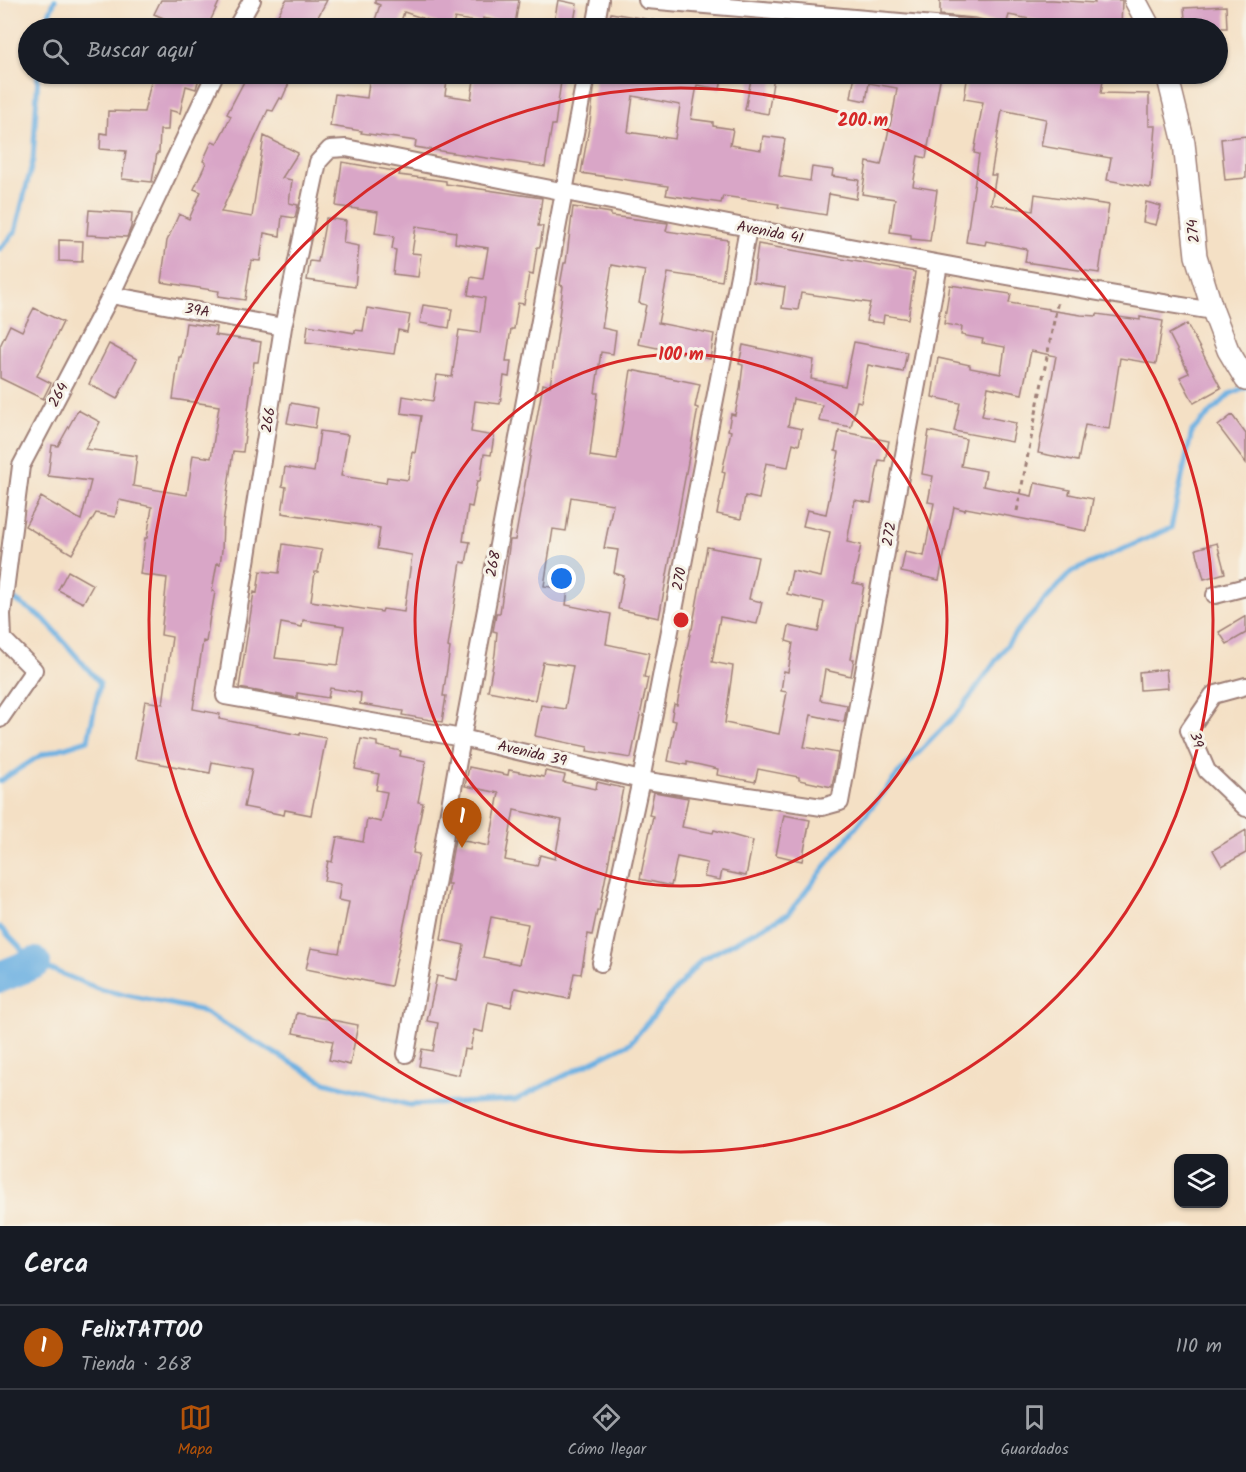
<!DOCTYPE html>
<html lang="es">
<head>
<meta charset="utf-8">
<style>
	body { margin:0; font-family:Kalam,sans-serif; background:#242831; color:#f1f3f6 }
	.controls { position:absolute; right:18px; bottom:18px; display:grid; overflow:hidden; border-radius:12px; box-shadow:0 2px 4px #0004 }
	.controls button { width:54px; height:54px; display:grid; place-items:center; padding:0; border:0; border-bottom:2px solid #363941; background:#171b24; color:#f1f3f6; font:30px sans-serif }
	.you { position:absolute; left:562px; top:579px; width:21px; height:21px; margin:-15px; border:4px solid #fff; border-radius:50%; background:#1a73e8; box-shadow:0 0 0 9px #1a73e833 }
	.badge { display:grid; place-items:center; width:39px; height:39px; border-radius:50%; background:#b45309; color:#fff; font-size:20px; font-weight:700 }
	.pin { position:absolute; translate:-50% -50px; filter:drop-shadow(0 2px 3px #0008) }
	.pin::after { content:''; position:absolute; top:32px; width:21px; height:18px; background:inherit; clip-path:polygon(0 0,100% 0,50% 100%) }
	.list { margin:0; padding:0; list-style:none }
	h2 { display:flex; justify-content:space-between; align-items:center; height:78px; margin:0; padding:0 24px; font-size:26px }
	h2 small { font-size:20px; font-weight:400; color:#9ea1a6 }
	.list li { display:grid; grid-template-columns:39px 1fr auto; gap:18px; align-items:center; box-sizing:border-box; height:84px; padding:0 24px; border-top:2px solid #363941 }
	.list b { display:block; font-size:22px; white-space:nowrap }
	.list p { margin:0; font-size:20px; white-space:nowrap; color:#9ea1a6 }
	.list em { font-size:20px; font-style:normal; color:#9ea1a6 }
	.icon { flex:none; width:33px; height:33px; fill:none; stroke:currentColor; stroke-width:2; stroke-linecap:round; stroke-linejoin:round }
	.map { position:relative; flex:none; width:1246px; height:1226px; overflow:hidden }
	.search { position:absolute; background:#171b24; box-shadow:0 2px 4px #0004; left:18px; right:18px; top:18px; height:66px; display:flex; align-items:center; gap:15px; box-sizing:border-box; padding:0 21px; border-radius:33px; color:#9ea1a6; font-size:22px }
	.sheet { height:162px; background:#171b24 }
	nav { display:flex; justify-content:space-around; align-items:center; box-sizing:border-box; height:84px; border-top:2px solid #363941; background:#171b24; font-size:16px; color:#9ea1a6 }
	nav a { display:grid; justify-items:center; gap:3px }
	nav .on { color:#b45309 }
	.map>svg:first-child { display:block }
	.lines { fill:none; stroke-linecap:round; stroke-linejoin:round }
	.stream { stroke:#6cb0e2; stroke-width:5 }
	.river { stroke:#6cb0e2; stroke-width:32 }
	.building { fill:#d9a6c7; fill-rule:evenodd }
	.minor-casing { stroke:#9f8078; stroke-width:20 }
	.tertiary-casing { stroke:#9f8078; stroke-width:24 }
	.path { stroke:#9f8078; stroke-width:3; stroke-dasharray:4.5 4.5; stroke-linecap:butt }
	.minor { stroke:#fff; stroke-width:16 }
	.tertiary { stroke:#fff; stroke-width:21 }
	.ring { fill:none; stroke:#d62828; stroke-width:3 }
	.labels { text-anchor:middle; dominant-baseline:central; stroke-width:6; stroke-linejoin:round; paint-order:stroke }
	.street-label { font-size:15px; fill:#4a1f2b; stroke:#f7f3e8 }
	.centre { fill:#d62828; stroke:#f7f3e8; stroke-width:3 }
	.ring-label { font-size:18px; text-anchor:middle; font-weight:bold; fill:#d62828; stroke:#f7f3e8; stroke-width:6; stroke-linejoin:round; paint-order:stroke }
</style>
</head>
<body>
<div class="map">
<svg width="1246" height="1226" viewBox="0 0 1246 1226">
	<rect width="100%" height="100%" fill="#f7f3e8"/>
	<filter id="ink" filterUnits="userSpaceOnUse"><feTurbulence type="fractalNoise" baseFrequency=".0167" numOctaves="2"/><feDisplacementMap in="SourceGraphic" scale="12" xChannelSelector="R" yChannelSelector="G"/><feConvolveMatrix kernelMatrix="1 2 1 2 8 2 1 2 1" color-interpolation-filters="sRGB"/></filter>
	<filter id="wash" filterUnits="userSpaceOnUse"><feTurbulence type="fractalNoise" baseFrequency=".008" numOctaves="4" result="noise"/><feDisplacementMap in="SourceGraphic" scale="24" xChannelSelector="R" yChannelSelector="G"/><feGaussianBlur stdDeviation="1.35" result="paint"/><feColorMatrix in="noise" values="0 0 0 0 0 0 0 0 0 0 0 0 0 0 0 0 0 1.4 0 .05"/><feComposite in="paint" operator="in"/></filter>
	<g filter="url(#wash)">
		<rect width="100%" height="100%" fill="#f4e0c5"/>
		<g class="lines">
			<path class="stream" d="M43,28L55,0
				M0,249L15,232L33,160L38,74
				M0,781L41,755L88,740L100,683L44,619L6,594
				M0,927L35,963L102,990L200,1010L325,1082L409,1105L515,1100L630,1043L701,960L788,914L897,775L962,708L1017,631L1071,572L1171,528L1192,431L1230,394L1245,387"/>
			<path class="river" d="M0,977L35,963"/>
		</g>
		<g id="blocks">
			<path class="building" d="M161,0H220L207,28H165L168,20L154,14Z
				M286,0H327L312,28H271Z
				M375,0H519L515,24L483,18L482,23L455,18L452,28H435L437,23L404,12L399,28H392L374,23L380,5L375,3Z
				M558,0L577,4L573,28H553Z
				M940,0H1053L1095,3L1094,0H1122L1121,27L1060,25L1009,15L1006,25L974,18L940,15Z
				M1226,6L1227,28H1186L1184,8Z
				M611,13L658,21L657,28H608Z
				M153,74H200L196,89L186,86L180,113L169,110L168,130H160L159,153H157L152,182L122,179L126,151L100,149L101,133L107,134L108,111L144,112Z
				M248,74H293L282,99L280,98L273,111L268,110L221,212L252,217L264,136L298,153L282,178L292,180L289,203L298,205L295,218L282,216L280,236L264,233L260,261L251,260L245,300L218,296L219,291L161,282L167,241L179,214L189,219L201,192L194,189L206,163L203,161L212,141L217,143L231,116L227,114Z
				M370,74H448L445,95L471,99L475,74H562L555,125H552L545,167L415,147L416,141L361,133L362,131L330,126L335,94L367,98Z
				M596,74H723L720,89L697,85L691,119L713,122V126L733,129L730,145L761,150L763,136L785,139L779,176L810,181L812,167L833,170L832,176L859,180L856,199L829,194L826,215L778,207L779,204L723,196L721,203L666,195L668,186L581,173L590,122ZM633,96L680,105L675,139L628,132Z
				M752,74L774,76L768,114L745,110Z
				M855,74H941L926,158L918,156L913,186L937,190L930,241L911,239V235L890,232L895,199L862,194L867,162L881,165L894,107L897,88L869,83L866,101L851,98Z
				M968,74H1104L1101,93L1149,94V126H1156L1151,188L1107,180L1111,158L1041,146L1046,119L1002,110L991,175H996L991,204L1033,211L1035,194L1109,205L1099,273L1025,262L1027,249L986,241L985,245L966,242L979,154L974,153L983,102L964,99Z
				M1246,136V178L1225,180L1221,139Z
				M342,162L400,172L399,175L446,181V184L542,198L538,226H543L540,247H537L533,275L529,274L524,304L518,303L514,329H511L506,361H511L509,377L504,376L500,404L475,401L471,432L494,436L491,455L484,454L480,481H477L472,507L468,506L463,541L470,542L466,563L461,562L454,607L448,647L450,648L443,696H446L442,722L402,715L403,711L360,704L361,693L330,688L328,698L297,693V698L239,688L254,592L257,593L260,571L279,573L283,544L322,550L318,572H315L311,601L382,612L383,609L404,612L412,555L377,549L380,528L282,513L286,487L282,486L285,467L314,472L320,431L348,435L341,476L386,483L387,477L408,480L412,452L415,453L421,416L401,413L403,396L433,401L437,375L452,377L459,330L480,333L485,298L468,295L471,277L483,279L488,248L455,243L456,232L416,226L412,253L421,254L418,277L393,274L396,250L392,249L394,236L375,233L378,212L336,206ZM303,620L344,626L338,665L275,658L281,623L302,627Z
				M1146,202L1161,206L1156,225L1143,222Z
				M573,207L611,213V216L668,223L666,231L728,240L722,281L668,273L658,323L714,334L710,359L638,344L646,305L639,303L645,271L612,265L602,328L616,331L613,354L601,352L595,393H598L590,456L617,460L631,370L700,384L695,407L698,408L659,618L618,609L624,576L614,573L618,550L604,548L613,504L571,497L566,531L553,529L544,586L568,590L566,605L611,614L606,644L649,653L644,677L648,678L631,758L587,751L588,747L535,736L541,705L565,709L573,666L543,662L535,700L488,691L495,654L497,632L493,631L496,615V613H500L510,540H515L543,384L550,386L560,316H559L563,286L560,285L564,263H566Z
				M89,210L132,213L131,227L127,237L87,235Z
				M326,218L346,221L343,243L359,246L355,287L307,280L310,261L318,262Z
				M59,240L83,241L82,262L59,261Z
				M758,244L915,272L908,319L884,315L883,323L866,321L870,303L801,293L798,310L782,308L785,287L753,282Z
				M950,285L1011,294L1009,303L1049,309V310L1081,315L1097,316V314L1140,320V317L1163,321L1156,364L1120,358L1109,429L1085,425L1078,461L1038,453L1056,356L1031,351L1022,394L988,387L982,416L1016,423L1012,442L954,431L960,403L932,397L938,358L970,365V368L1001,374L1005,347L982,343L983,339L961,335L962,327L944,324Z
				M423,305L452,309L449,328L420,323Z
				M34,308L63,322L37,376L51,383L43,399L0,378V346L10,325L22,331Z
				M367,308L410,315L407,332L398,330L394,354L306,342L308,325L355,333V330L363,331Z
				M186,323L216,327L215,335L261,342L258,362H254L243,452L233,451L223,523L222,550L220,564L217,563L212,591L215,592L212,609H211L206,642L203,641L193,709L220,714L219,719L300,735V733L326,738L311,815L285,810L284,815L244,807L252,769L212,762L210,773L135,759L145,701L163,704L172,637L161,635L167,578L140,574L145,538H147L152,507L119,500L115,517L96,513L72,554L25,526L41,497L81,520L91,481L48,476L52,445L58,446L78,410L100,422L85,449L137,456L133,486L187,495L193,455L211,458L219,406L173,399L179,357H181Z
				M1187,324L1221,388L1194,403L1180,377L1189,373L1169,334Z
				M854,342L907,352L903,372L868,365L861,402L857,401L851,427L819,421L822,405L793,399L788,426L802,429L799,445L793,443L788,467L766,463L759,499L745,496L741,519L717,514L725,473L722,472L731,431L728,430L731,414L735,415L740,389L743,365L739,364L743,345L814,360L811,379L845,386Z
				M109,344L137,359L117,399L89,384Z
				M291,403L318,408L315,428L287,423Z
				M1232,415L1246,434V463L1218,426Z
				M839,431L889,441L885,461L879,460L871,503L855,500L847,542L861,545L853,583L864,585L851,659H854L851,676L825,670L820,700L847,705L844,722L811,715L804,747L838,753L832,787L799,780V777L758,769L755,782L717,775L718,769L687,762V765L668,761L676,721L671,720L674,704L677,705L682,678H681L691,629H692L707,547L758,557L749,599L762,602L757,624L720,617L712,662L733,666L725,723L779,734L787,692L781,691L784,671L788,672L793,643L786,641L789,626L818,632L824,602L787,594L792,571L821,577L830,532L803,526L807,510L826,514L839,452L835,451Z
				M929,431L966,439L961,466L986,471L983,486L1032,496L1035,483L1070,490L1069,494L1093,499L1087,531L966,508L965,510L954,507L939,580L901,572L905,552L924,556L934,503L928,502L933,476L922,474Z
				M1217,543L1225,573L1204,579L1196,549Z
				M68,571L93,585L83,603L58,590Z
				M1246,616V633L1227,644L1219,632Z
				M1166,669L1168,688L1140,690L1139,672Z
				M361,739L377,742V746L401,751L400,756L426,761L418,802L423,803L413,853L419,854L391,986L306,969L311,948L339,953L349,902L338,900L341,884L324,881L328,861L332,862L337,837L363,842L367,819L381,822L387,792L376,790L379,774L355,769Z
				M469,767L508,775L509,770L544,777L545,771L565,775L563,782L596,789L597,782L623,788L599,911H597L592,935L588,934L581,974L574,973L569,999L515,988L511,1007L488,1002L483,1032L474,1030L470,1050L464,1049L459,1075L419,1066L422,1049L433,1051L438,1023L427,1021L437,976L457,980L464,945L441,940L450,884H447L455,839L489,846L499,793L465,786ZM514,810L562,820L555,859L540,855L537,866L505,860ZM491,917L528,924L519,964L483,957Z
				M654,792L688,798L682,827L713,833L714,830L753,841L746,876L722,871L720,880L704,877L707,863L677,857L671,886L640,879L653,816L649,815Z
				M784,815L810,820L802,861L776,855Z
				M1246,830V853L1222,866L1213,850Z
				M297,1013L358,1025L350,1065L329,1060L333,1041L293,1033Z"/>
		</g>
	</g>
	<g filter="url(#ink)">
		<use href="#blocks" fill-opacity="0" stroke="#9f8078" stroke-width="1.5"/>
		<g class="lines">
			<defs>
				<path id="minor" d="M647,0L969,28
					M236,28L252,0
					M595,28L600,0
					M939,265L840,802L822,807L641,780L462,738L225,696L283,327L318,162L330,149L346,148C634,206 922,264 1213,311
					M111,295L283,327
					M1215,595L1246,587
					M1246,686L1213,695L1189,730L1207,771L1246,808
					M0,719L34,670L3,639L2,614L21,466L111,295L215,74
					M601,963L641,780L748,229
					M406,1054L462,738L586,74"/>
				<path id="tertiary" d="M1135,0L1150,28
					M1167,74L1184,143L1196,256L1213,311L1228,350L1246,380"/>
			</defs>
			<use href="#minor" class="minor-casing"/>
			<use href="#tertiary" class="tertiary-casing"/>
			<path class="path" d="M1017,511L1058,300"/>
			<use href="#minor" class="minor"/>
			<use href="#tertiary" class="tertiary"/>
		</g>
	</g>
	<g class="ring">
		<circle cx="681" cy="620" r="266"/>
		<circle cx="681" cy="620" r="532"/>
	</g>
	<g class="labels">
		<g class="street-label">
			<text transform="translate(1194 231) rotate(-96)">274</text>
			<text transform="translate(770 233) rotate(11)">Avenida 41</text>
			<text transform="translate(197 311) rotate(10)">39A</text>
			<text transform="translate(59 395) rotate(-62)">264</text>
			<text transform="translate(269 420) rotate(-81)">266</text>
			<text transform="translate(890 534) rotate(-80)">272</text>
			<text transform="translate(494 564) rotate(-79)">268</text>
			<text transform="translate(680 579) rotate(-79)">270</text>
			<text transform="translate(1196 740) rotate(74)">39</text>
			<text transform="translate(532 754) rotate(13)">Avenida 39</text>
		</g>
	</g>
	<circle cx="681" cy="620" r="9" class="centre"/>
	<g class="ring-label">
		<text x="863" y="126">200 m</text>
		<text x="681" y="360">100 m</text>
	</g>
</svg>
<div class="controls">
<button><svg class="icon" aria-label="layers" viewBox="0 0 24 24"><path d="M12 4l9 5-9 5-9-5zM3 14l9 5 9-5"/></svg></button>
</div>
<div class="you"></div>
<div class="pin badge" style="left:462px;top:848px">1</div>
<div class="search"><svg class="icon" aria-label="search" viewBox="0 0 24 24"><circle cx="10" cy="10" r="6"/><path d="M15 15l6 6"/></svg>Buscar aquí</div>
</div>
<section class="sheet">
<h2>Cerca<small></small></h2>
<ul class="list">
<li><span class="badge">1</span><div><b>FelixTATTOO</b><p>Tienda · 268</p></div><em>110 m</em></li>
</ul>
</section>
<nav>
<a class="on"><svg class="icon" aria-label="map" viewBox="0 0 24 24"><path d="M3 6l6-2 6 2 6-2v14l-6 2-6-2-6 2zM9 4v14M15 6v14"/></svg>Mapa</a>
<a><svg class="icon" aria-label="directions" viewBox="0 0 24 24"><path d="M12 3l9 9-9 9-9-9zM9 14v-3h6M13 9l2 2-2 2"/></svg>Cómo llegar</a>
<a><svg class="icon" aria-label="saved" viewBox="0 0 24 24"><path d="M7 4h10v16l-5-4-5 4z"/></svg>Guardados</a>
</nav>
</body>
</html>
